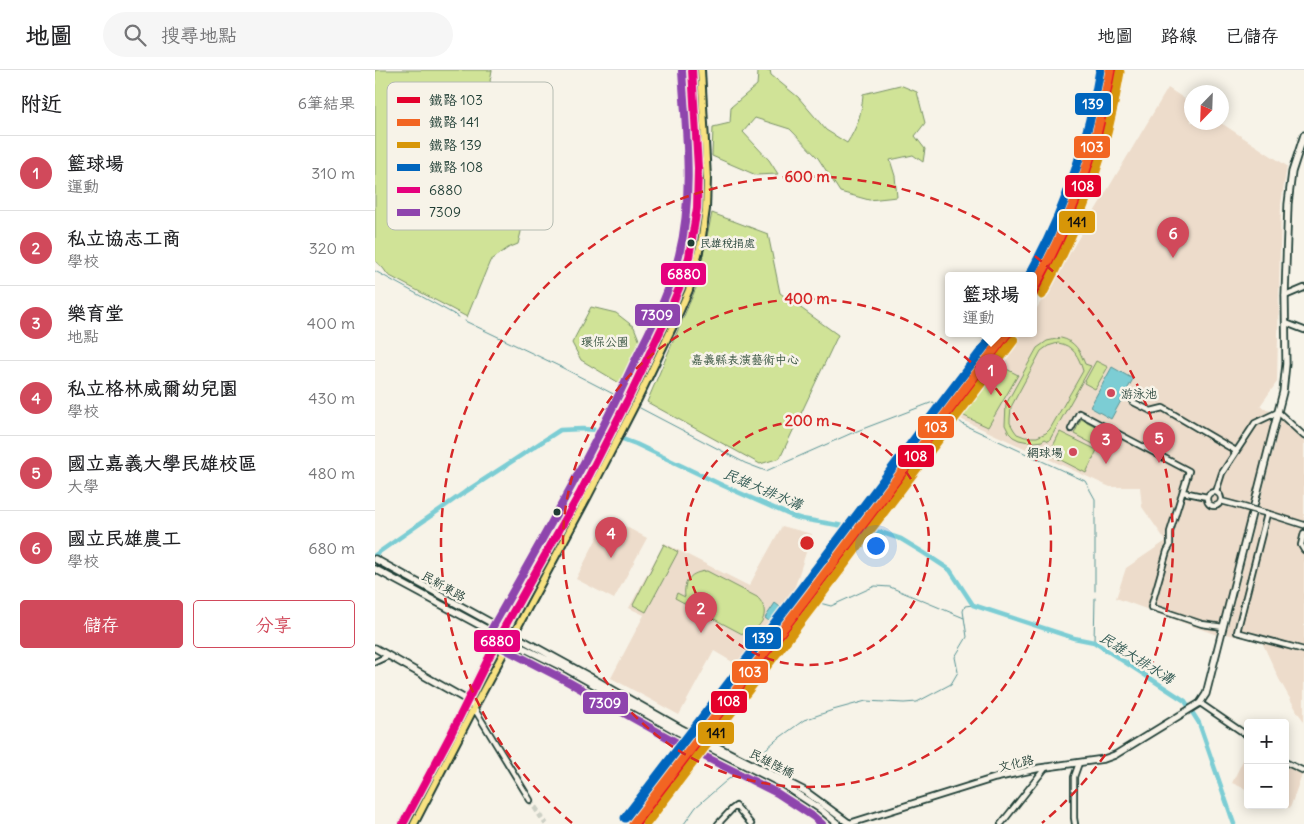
<!DOCTYPE html>
<html lang="zh-TW">
<head>
<meta charset="utf-8">
<style>
	body { margin:0; font-family:Delius,"LXGW WenKai TC",sans-serif; background:#f6f6f6; color:#202124 }
	.controls { position:absolute; right:15px; bottom:15px; display:grid; overflow:hidden; border-radius:5px; box-shadow:0 2px 12px #0003 }
	.controls button { width:45px; height:45px; display:grid; place-items:center; padding:0; border:0; border-bottom:1px solid #e0e0e0; background:#fff; color:#202124; font:25px sans-serif }
	.compass { position:absolute; left:809px; top:15px; width:45px; height:45px; border-radius:50%; background:#fff; box-shadow:0 2px 12px #0003; rotate:203deg }
	.you { position:absolute; left:500px; top:475px; width:18px; height:18px; margin:-12px; border:4px solid #fff; border-radius:50%; background:#1a73e8; box-shadow:0 0 0 8px #1a73e833 }
	.badge { display:grid; place-items:center; width:32px; height:32px; border-radius:50%; background:#d1495b; color:#fff; font-size:16px; font-weight:700 }
	.pin { position:absolute; translate:-50% -41px; filter:drop-shadow(0 1px 2px #0008) }
	.pin::after { content:''; position:absolute; top:26px; width:18px; height:15px; background:inherit; clip-path:polygon(0 0,100% 0,50% 100%) }
	.popup { position:absolute; left:570px; top:202px; width:92px; height:65px; box-sizing:border-box; display:grid; place-content:center; border-radius:5px; background:#fff; filter:drop-shadow(0 1px 4px #0005); font-size:16px; white-space:nowrap; color:#757577 }
	.popup b { font-size:19px; color:#202124 }
	.popup::after { content:''; position:absolute; left:50%; top:100%; margin-left:-10px; border:10px solid transparent; border-top-color:#fff }
	.list { margin:0; padding:0; list-style:none }
	h2 { display:flex; justify-content:space-between; align-items:center; height:65px; margin:0; padding:0 20px; font-size:21px }
	h2 small { font-size:16px; font-weight:400; color:#757577 }
	.list li { display:grid; grid-template-columns:32px 1fr auto; gap:15px; align-items:center; box-sizing:border-box; height:75px; padding:0 20px; border-top:1px solid #e0e0e0 }
	.list b { display:block; font-size:19px; white-space:nowrap }
	.list p { margin:0; font-size:16px; white-space:nowrap; color:#757577 }
	.list em { font-size:16px; font-style:normal; color:#757577 }
	.actions { display:flex; gap:10px; padding:15px 20px }
	.actions a { flex:1; padding:11px 0; border:1px solid #d1495b; border-radius:5px; text-align:center; font-size:18px; color:#d1495b }
	.actions .main { background:#d1495b; color:#fff }
	.icon { flex:none; width:28px; height:28px; fill:none; stroke:currentColor; stroke-width:2; stroke-linecap:round; stroke-linejoin:round }
	.map { position:relative; flex:none; width:929px; height:754px; overflow:hidden }
	header { display:flex; align-items:center; gap:30px; box-sizing:border-box; height:70px; padding:0 25px; background:#fff; border-bottom:1px solid #e0e0e0 }
	header strong { font-size:24px }
	nav { display:flex; gap:28px; margin-inline-start:auto; font-size:18px }
	.search { width:350px; height:45px; background:#f6f6f6; display:flex; align-items:center; gap:12px; box-sizing:border-box; padding:0 18px; border-radius:28px; color:#757577; font-size:19px }
	main { display:flex }
	aside { flex:1; background:#fff }
	.map>svg:first-child { display:block }
	.built { fill:#eddccb }
	.green { fill:#d0e397; stroke:#789066; fill-rule:evenodd }
	.water { fill:#7ccdd4; stroke:#579394 }
	.lines { fill:none; stroke-linecap:round; stroke-linejoin:round }
	.stream { stroke:#579394; stroke-width:1 }
	.canal { stroke:#7ccdd4; stroke-width:4.5 }
	.secondary-tunnel { stroke:#cccfc4; stroke-width:5.5; stroke-dasharray:5.5 3; stroke-linecap:butt }
	.street-casing { stroke:#1f3d34; stroke-width:8 }
	.secondary-casing { stroke:#1f3d34; stroke-width:9 }
	.primary-casing { stroke:#1f3d34; stroke-width:10 }
	.street { stroke:#f7f3e8; stroke-width:4.5 }
	.secondary { stroke:#f7f3e8; stroke-width:5.5 }
	.primary { stroke:#f8e281; stroke-width:6 }
	.street-bridge-casing { stroke:#1f3d34; stroke-width:8; stroke-linecap:butt }
	.street-bridge { stroke:#f7f3e8; stroke-width:4.5 }
	.bus-1-casing { stroke:#f7f3e8; stroke-width:11 }
	.bus-2-casing { stroke:#f7f3e8; stroke-width:11 }
	.bus-1 { stroke:#e5007d; stroke-width:8 }
	.bus-2 { stroke:#8e44ad; stroke-width:8 }
	.rail-1-casing { stroke:#f7f3e8; stroke-width:12 }
	.rail-2-casing { stroke:#f7f3e8; stroke-width:12 }
	.rail-3-casing { stroke:#f7f3e8; stroke-width:12 }
	.rail-4-casing { stroke:#f7f3e8; stroke-width:12 }
	.rail-1 { stroke:#e4002b; stroke-width:9 }
	.rail-2 { stroke:#f26522; stroke-width:9 }
	.rail-3 { stroke:#d79608; stroke-width:9 }
	.rail-4 { stroke:#0065bd; stroke-width:9 }
	.ring { fill:none; stroke:#d62828; stroke-width:2.5; stroke-dasharray:9 6 }
	.bus-dot { fill:#1f3d34; stroke:#f7f3e8; stroke-width:2 }
	.poi-dot { fill:#d1495b; stroke:#f7f3e8; stroke-width:2 }
	.labels { text-anchor:middle; dominant-baseline:central; stroke-width:5; stroke-linejoin:round; paint-order:stroke }
	.bus-label { font-size:11px; fill:#1f3d34; stroke:#f7f3e8; text-anchor:start }
	.park-label { font-size:12px; fill:#3a5643; stroke:#f7f3e8 }
	.poi-label { font-size:12px; fill:#1f3d34; stroke:#f7f3e8; text-anchor:start }
	.street-label { font-size:12px; fill:#1f3d34; stroke:#f7f3e8 }
	.water-label { font-size:14px; font-style:italic; fill:#325a54; stroke:#f7f3e8 }
	.key { fill:#f7f3e8; stroke:#b6bcb2; stroke-width:1 }
	.key-label { font-size:14px; fill:#1f3d34 }
	.centre { fill:#d62828; stroke:#f7f3e8; stroke-width:2.5 }
	.ring-label { font-size:15px; text-anchor:middle; font-weight:bold; fill:#d62828; stroke:#f7f3e8; stroke-width:5; stroke-linejoin:round; paint-order:stroke }
	.line-badge { stroke:#f7f3e8; stroke-width:2 }
	.badge-label { font-size:14px; text-anchor:middle; font-weight:bold; fill:#fff }
	.pale-badge-label { font-size:14px; text-anchor:middle; font-weight:bold; fill:#111 }
</style>
</head>
<body>
<header>
<strong>地圖</strong>
<div class="search"><svg class="icon" aria-label="search" viewBox="0 0 24 24"><circle cx="10" cy="10" r="6"/><path d="M15 15l6 6"/></svg>搜尋地點</div>
<nav><a>地圖</a><a>路線</a><a>已儲存</a></nav>
</header>
<main>
<aside>
<h2>附近<small>6筆結果</small></h2>
<ul class="list">
<li><span class="badge">1</span><div><b>籃球場</b><p>運動</p></div><em>310 m</em></li>
<li><span class="badge">2</span><div><b>私立協志工商</b><p>學校</p></div><em>320 m</em></li>
<li><span class="badge">3</span><div><b>樂育堂</b><p>地點</p></div><em>400 m</em></li>
<li><span class="badge">4</span><div><b>私立格林威爾幼兒園</b><p>學校</p></div><em>430 m</em></li>
<li><span class="badge">5</span><div><b>國立嘉義大學民雄校區</b><p>大學</p></div><em>480 m</em></li>
<li><span class="badge">6</span><div><b>國立民雄農工</b><p>學校</p></div><em>680 m</em></li>
</ul>
<div class="actions"><a class="main">儲存</a><a>分享</a></div>
</aside>
<div class="map">
<svg width="929" height="754" viewBox="0 0 929 754">
	<rect width="100%" height="100%" fill="#f7f3e8"/>
	<filter id="ink" filterUnits="userSpaceOnUse"><feTurbulence type="fractalNoise" baseFrequency=".02" numOctaves="2"/><feDisplacementMap in="SourceGraphic" scale="10" xChannelSelector="R" yChannelSelector="G"/><feConvolveMatrix kernelMatrix="1 2 1 2 8 2 1 2 1" color-interpolation-filters="sRGB"/></filter>
	<g filter="url(#ink)">
		<path class="built" d="M793,18L816,33V52L846,53L912,96L906,134L902,312L885,336L899,343L842,565L741,528L751,498L791,471L767,437L765,417H735L583,348L644,264H658L659,243Z
			M906,349L929,371V651L923,643L904,609L887,572L851,564Z
			M244,453L272,468L239,529L201,509L226,460L237,465Z
			M407,456L437,464L413,538L366,597L339,581L304,645L236,608L269,545L254,538L289,473L374,516Z
			M873,680V720L857,713Z
			M910,696L927,704L915,738L908,735H910Z"/>
		<path class="green" d="M0,0H117L115,11L116,13L150,54L126,108L144,116V144L146,162L143,174L133,178L115,191L92,247L13,205L8,198L0,191Z
			M379,0H395L396,5L423,27L451,60L472,73C482,58 487,43 488,24L525,15L542,22L550,53L540,66L550,79L548,92L538,85L515,90L520,106L522,127L494,130L465,122L443,88L415,59L380,48L368,62L394,90L403,104L381,105L337,86L338,57L355,53L356,37L382,15L383,3Z
			M337,143L393,164L405,223L463,265L405,388L385,394L272,332L321,218Z
			M216,237L241,243L259,257L269,282L251,317L206,290L197,273Z
			M686,268C700,271 705,281 710,294L716,296L674,371L670,369L667,371L661,372H654L644,370L638,367L634,363L630,355L631,334L662,278L672,271ZM683,273C698,275 704,287 708,301L675,359L671,363L662,367H650L642,364L639,360L635,353V349L636,337L666,281L673,276Z
			M721,291L733,297L720,319L709,313Z
			M622,294L643,305L613,357L587,345Z
			M706,349L728,360L720,375L699,364Z
			M685,362L722,380L711,403L674,384Z
			M289,474L303,482L271,542L258,535Z
			M332,501L382,527C392,536 392,550 380,559C376,561 374,561 371,566L300,528L302,523L310,527C308,510 316,502 332,501Z"/>
		<path class="water" d="M737,297L758,309L736,349L715,337Z
			M400,533L409,540L398,554L390,548Z"/>
		<g class="lines">
			<path class="stream" d="M0,201L84,247
				M90,251L188,298L248,329
				M265,338L370,393L391,401L477,363L558,332L567,337L589,355L710,411L720,429V521
				M473,457L428,520L441,532L456,536L500,516L515,517L589,548
				M719,572L720,528
				M383,686L400,671L429,650L458,640L491,631L529,633L542,632L576,614L583,602L580,587L592,567L588,541L590,536L598,535
				M309,754L321,737L351,711L366,700"/>
			<path class="canal" d="M0,485L90,422L185,360L207,359L223,360L261,374L349,416L417,446L427,449L505,462L526,469L549,483L575,500L598,535L699,568L719,572L810,631L824,653L859,754"/>
			<path class="secondary-tunnel" d="M155,730L171,754"/>
			<defs>
				<path id="street" d="M910,226L929,218
					M911,253L929,260
					M758,332L776,341L788,338L861,381
					M696,359L704,343L814,401L795,462V476L792,481L776,537L827,554L848,557
					M832 429a7 7 0 1 1 14 0a7 7 0 1 1-14 0Z
					M808,422L832,427
					M841,422L847,403L880,353L903,342L929,366
					M846,431L865,436
					M891,443L929,455
					M892,444L862,562L929,580
					M929,463L926,475L929,480
					M0,592L13,586
					M92,630L99,638L155,730
					M825,633L873,666
					M910,692L929,701
					M343,754L357,739L361,736L376,754
					M626,754L671,697
					M700,754L699,748V707L704,693"/>
				<path id="secondary" d="M0,489L217,608L305,658L430,721L475,754
					M0,499L134,571L193,600L303,662L407,714L445,739L463,754
					M0,578L92,630
					M473,754L620,708L665,698L729,689L740,685L825,633L831,624L908,322L911,294L910,226L913,134L917,102L929,65"/>
				<path id="primary" d="M28,754L76,664L125,565L204,425L254,327L291,249L305,216L314,187L322,138L323,98L317,0
					M39,754L99,638L212,428L262,331L299,254L314,220L326,173L331,139L332,108L326,0"/>
			</defs>
			<use href="#street" class="street-casing"/>
			<use href="#secondary" class="secondary-casing"/>
			<use href="#primary" class="primary-casing"/>
			<use href="#street" class="street"/>
			<use href="#secondary" class="secondary"/>
			<use href="#primary" class="primary"/>
			<defs>
				<path id="street-bridge" d="M865,436L890,443"/>
			</defs>
			<use href="#street-bridge" class="street-bridge-casing"/>
			<use href="#street-bridge" class="street-bridge"/>
			<defs>
				<path id="bus-1" d="M28,754L76,664L125,565L204,425L254,327L291,249L305,216L314,187L322,138L323,98L317,0"/>
				<path id="bus-2" d="M307,1C311,62 319,125 304,185C295,224 274,261 257,297C215,387 165,473 116,560C114,566 115,570 120,574L188,609L299,671L402,723L439,747L447,754"/>
			</defs>
			<use href="#bus-1" class="bus-1-casing"/>
			<use href="#bus-2" class="bus-2-casing"/>
			<use href="#bus-1" class="bus-1"/>
			<use href="#bus-2" class="bus-2"/>
			<defs>
				<path id="rail-1" d="M658,224C699,154 725,80 737,0
					M261,754L634,264"/>
				<path id="rail-2" d="M658,219C698,147 721,81 735,0
					M258,754L436,522L631,264"/>
				<path id="rail-3" d="M667,225C707,151 731,85 745,2
					M271,754L444,528L639,270"/>
				<path id="rail-4" d="M654,206C690,141 713,73 725,0
					M250,748L428,516L619,264"/>
			</defs>
			<use href="#rail-1" class="rail-1-casing"/>
			<use href="#rail-2" class="rail-2-casing"/>
			<use href="#rail-3" class="rail-3-casing"/>
			<use href="#rail-4" class="rail-4-casing"/>
			<use href="#rail-1" class="rail-1"/>
			<use href="#rail-2" class="rail-2"/>
			<use href="#rail-3" class="rail-3"/>
			<use href="#rail-4" class="rail-4"/>
		</g>
	</g>
	<g class="ring">
		<circle cx="432" cy="473" r="122"/>
		<circle cx="432" cy="473" r="244"/>
		<path d="M197 753A366 366 0 1 1 667 753"/>
	</g>
	<g class="bus-dot">
		<circle cx="316" cy="173" r="4.5"/>
		<circle cx="182" cy="442" r="4.5"/>
	</g>
	<g class="poi-dot">
		<circle cx="736" cy="323" r="5"/>
		<circle cx="698" cy="382" r="5"/>
	</g>
	<g class="labels">
		<g class="bus-label">
			<text x="325" y="173">民雄稅捐處</text>
		</g>
		<g class="park-label">
			<text x="230" y="271">環保公園</text>
			<text x="370" y="289">嘉義縣表演藝術中心</text>
		</g>
		<g class="poi-label">
			<text x="746" y="323">游泳池</text>
			<text x="688" y="382" text-anchor="end">網球場</text>
		</g>
		<g class="street-label">
			<text transform="translate(69 516) rotate(29)">民新東路</text>
			<text transform="translate(397 693) rotate(27)">民雄陸橋</text>
			<text transform="translate(641 693) rotate(-13)">文化路</text>
		</g>
		<g class="water-label">
			<text transform="translate(388 419) rotate(23)">民雄大排水溝</text>
			<text transform="translate(762 588) rotate(32)">民雄大排水溝</text>
		</g>
	</g>
	<rect x="12" y="12" width="166" height="148" rx="8" class="key"/>
	<rect x="22" y="27" width="23" height="6" fill="#e4002b"/>
	<rect x="22" y="49" width="23" height="7" fill="#f26522"/>
	<rect x="22" y="72" width="23" height="6" fill="#d79608"/>
	<rect x="22" y="94" width="23" height="7" fill="#0065bd"/>
	<rect x="22" y="117" width="23" height="6" fill="#e5007d"/>
	<rect x="22" y="139" width="23" height="7" fill="#8e44ad"/>
	<g class="key-label">
		<text x="54" y="35">鐵路 103</text>
		<text x="54" y="57">鐵路 141</text>
		<text x="54" y="80">鐵路 139</text>
		<text x="54" y="102">鐵路 108</text>
		<text x="54" y="125">6880</text>
		<text x="54" y="147">7309</text>
	</g>
	<circle cx="432" cy="473" r="8" class="centre"/>
	<g class="ring-label">
		<text x="432" y="112">600 m</text>
		<text x="432" y="234">400 m</text>
		<text x="432" y="356">200 m</text>
	</g>
	<g class="line-badge">
		<rect x="699" y="22" width="38" height="24" rx="5" fill="#0065bd"/>
		<rect x="698" y="65" width="38" height="24" rx="5" fill="#f26522"/>
		<rect x="689" y="104" width="38" height="24" rx="5" fill="#e4002b"/>
		<rect x="683" y="140" width="38" height="24" rx="5" fill="#d79608"/>
		<rect x="285" y="192" width="47" height="24" rx="5" fill="#e5007d"/>
		<rect x="259" y="233" width="47" height="24" rx="5" fill="#8e44ad"/>
		<rect x="542" y="345" width="38" height="24" rx="5" fill="#f26522"/>
		<rect x="522" y="374" width="38" height="24" rx="5" fill="#e4002b"/>
		<rect x="369" y="556" width="38" height="24" rx="5" fill="#0065bd"/>
		<rect x="98" y="559" width="48" height="24" rx="5" fill="#e5007d"/>
		<rect x="356" y="590" width="38" height="24" rx="5" fill="#f26522"/>
		<rect x="335" y="620" width="38" height="24" rx="5" fill="#e4002b"/>
		<rect x="207" y="621" width="47" height="24" rx="5" fill="#8e44ad"/>
		<rect x="322" y="651" width="38" height="24" rx="5" fill="#d79608"/>
	</g>
	<g class="badge-label">
		<text x="718" y="39">139</text>
		<text x="717" y="82">103</text>
		<text x="708" y="121">108</text>
		<text x="309" y="209">6880</text>
		<text x="282" y="250">7309</text>
		<text x="561" y="362">103</text>
		<text x="541" y="391">108</text>
		<text x="388" y="573">139</text>
		<text x="122" y="576">6880</text>
		<text x="375" y="607">103</text>
		<text x="354" y="636">108</text>
		<text x="230" y="638">7309</text>
	</g>
	<g class="pale-badge-label">
		<text x="702" y="157">141</text>
		<text x="341" y="668">141</text>
	</g>
</svg>
<div class="controls">
<button>+</button>
<button>−</button>
</div>
<svg class="compass" viewBox="-18 -18 36 36"><path d="M0-13l5 13h-10z" fill="#e53935"/><path d="M0 13l5-13h-10z" fill="#757577"/></svg>
<div class="you"></div>
<div class="pin badge" style="left:616px;top:325px">1</div>
<div class="popup"><b>籃球場</b>運動</div>
<div class="pin badge" style="left:326px;top:563px">2</div>
<div class="pin badge" style="left:731px;top:394px">3</div>
<div class="pin badge" style="left:236px;top:488px">4</div>
<div class="pin badge" style="left:784px;top:393px">5</div>
<div class="pin badge" style="left:798px;top:188px">6</div>
</div>
</main>
</body>
</html>
